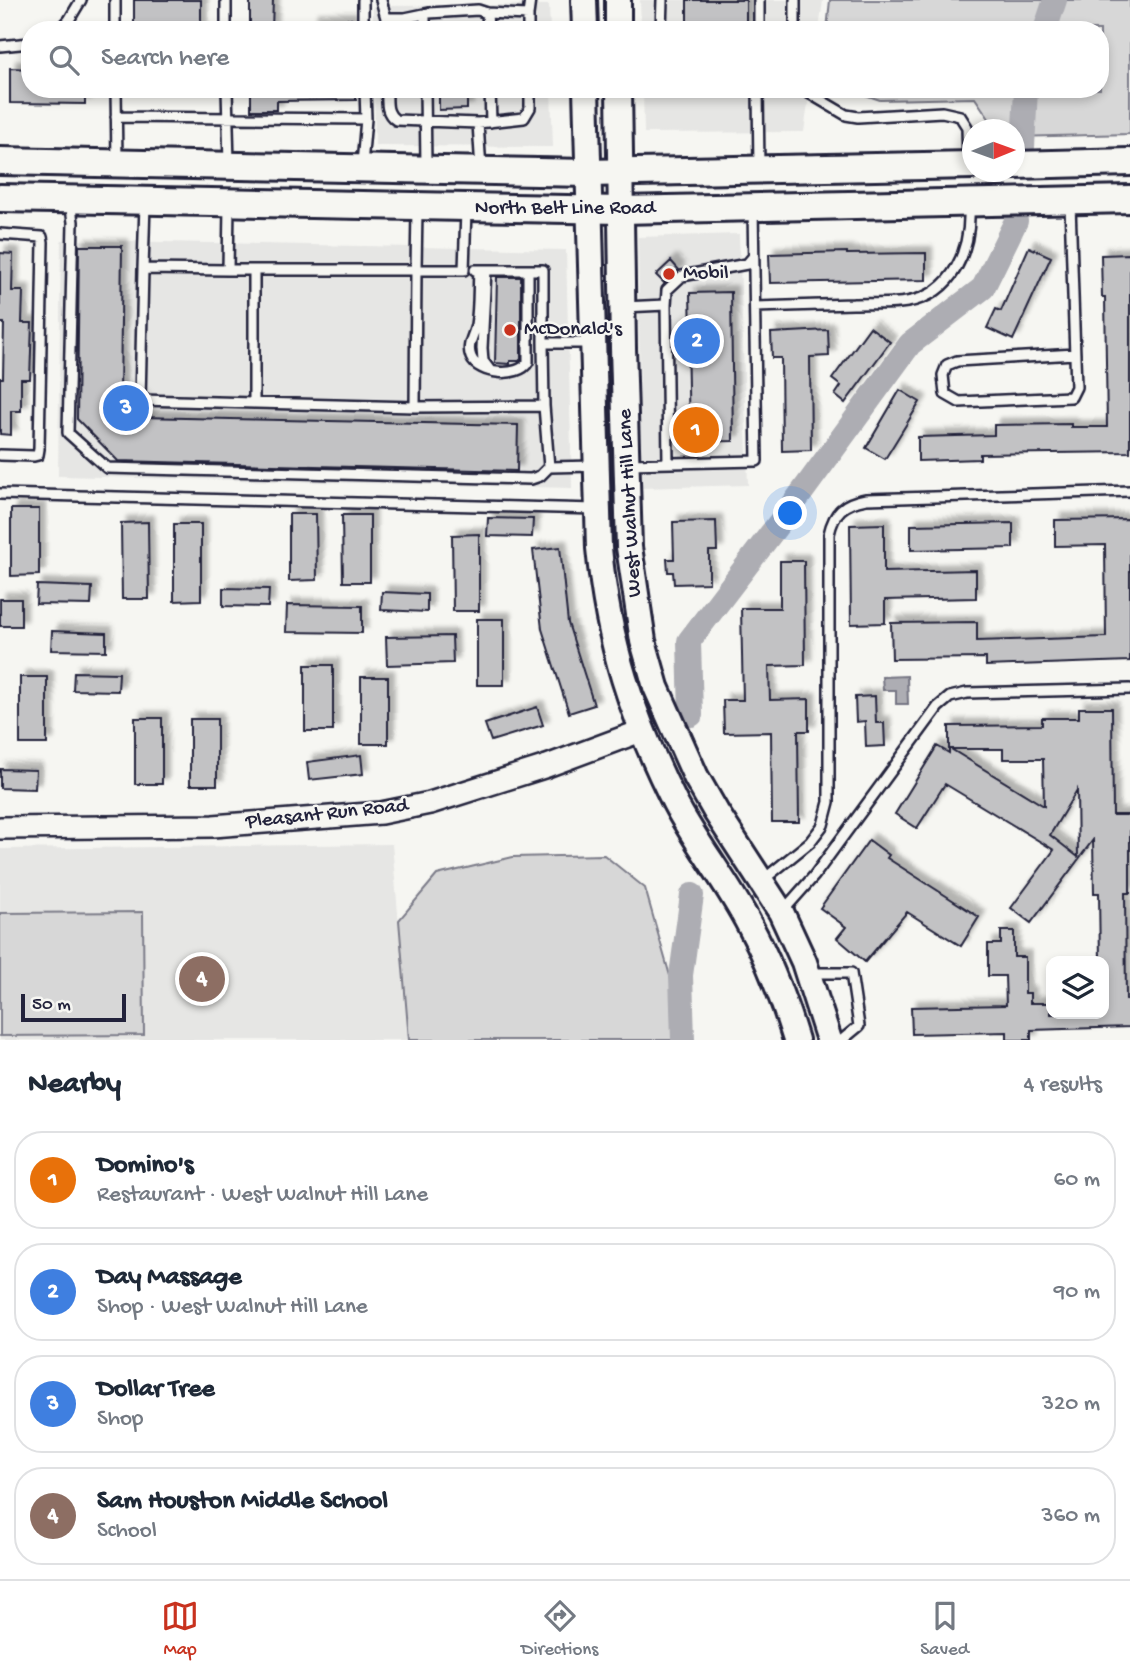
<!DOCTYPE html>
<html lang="en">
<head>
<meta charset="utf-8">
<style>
	body { margin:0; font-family:"Gochi Hand",sans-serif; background:#f6f6f7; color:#1f2937 }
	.controls { position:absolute; right:21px; bottom:21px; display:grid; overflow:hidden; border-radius:14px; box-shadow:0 4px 10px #0003 }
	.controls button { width:63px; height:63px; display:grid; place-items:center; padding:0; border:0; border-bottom:2px solid #e0e1e3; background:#fff; color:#1f2937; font:35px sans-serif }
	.compass { position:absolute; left:962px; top:119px; width:63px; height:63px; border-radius:50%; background:#fff; box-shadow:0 4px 10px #0003; rotate:89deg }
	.scale { position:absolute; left:21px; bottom:18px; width:105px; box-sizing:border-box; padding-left:7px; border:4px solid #22223b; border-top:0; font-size:19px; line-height:24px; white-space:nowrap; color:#22223b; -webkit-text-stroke:5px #f6f6f2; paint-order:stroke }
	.you { position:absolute; left:791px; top:514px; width:24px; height:24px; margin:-18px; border:5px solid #fff; border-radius:50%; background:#1a73e8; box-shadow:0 0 0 10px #1a73e833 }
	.badge { display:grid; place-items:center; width:46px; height:46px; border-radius:50%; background:#c8321e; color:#fff; font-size:23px; font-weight:700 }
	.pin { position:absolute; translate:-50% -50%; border:4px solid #fff; box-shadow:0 2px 7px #0006 }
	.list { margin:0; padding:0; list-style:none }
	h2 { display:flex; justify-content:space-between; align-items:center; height:91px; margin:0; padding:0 28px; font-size:30px }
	h2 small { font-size:23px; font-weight:400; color:#747a83 }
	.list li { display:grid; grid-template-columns:46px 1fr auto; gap:21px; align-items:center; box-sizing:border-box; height:98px; margin:0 14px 14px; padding:0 14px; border:2px solid #e0e1e3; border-radius:28px }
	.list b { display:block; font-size:26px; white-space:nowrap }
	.list p { margin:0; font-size:23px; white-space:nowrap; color:#747a83 }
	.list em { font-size:23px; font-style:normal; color:#747a83 }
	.icon { flex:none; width:38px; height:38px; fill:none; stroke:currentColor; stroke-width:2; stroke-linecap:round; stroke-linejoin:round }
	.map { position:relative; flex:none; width:1130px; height:1040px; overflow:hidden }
	.search { position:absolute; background:#fff; box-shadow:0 4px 10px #0003; left:21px; right:21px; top:21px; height:77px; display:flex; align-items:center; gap:18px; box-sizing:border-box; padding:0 24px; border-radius:28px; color:#747a83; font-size:26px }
	.sheet { height:539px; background:#fff }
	nav { display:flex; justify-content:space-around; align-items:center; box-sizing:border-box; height:98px; border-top:2px solid #e0e1e3; background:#fff; font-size:19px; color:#747a83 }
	nav a { display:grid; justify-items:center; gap:4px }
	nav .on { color:#c8321e }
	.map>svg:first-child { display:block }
	.built { fill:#e6e6e4 }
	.green { fill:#d7d7d7; stroke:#7c7c89; stroke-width:2 }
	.water { fill:#adadb3; stroke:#757583; stroke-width:2 }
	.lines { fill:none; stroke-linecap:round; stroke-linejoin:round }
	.river { stroke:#adadb3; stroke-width:24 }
	.building { fill:#c2c2c4; stroke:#22223b; stroke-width:2; fill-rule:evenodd; filter:url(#shadow) }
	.service-casing { stroke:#22223b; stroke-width:14 }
	.tertiary-casing { stroke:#22223b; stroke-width:26 }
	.secondary-casing { stroke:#22223b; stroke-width:30 }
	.primary-casing { stroke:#22223b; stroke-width:32 }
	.service { stroke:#f6f6f2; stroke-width:9 }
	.tertiary { stroke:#f6f6f2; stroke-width:21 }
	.secondary { stroke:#f6f6f2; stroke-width:24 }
	.primary { stroke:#f6f6f2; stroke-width:26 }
	.poi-dot { fill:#c8321e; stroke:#f6f6f2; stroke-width:2.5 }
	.labels { text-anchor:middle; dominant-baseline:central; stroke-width:5; stroke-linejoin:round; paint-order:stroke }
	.street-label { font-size:21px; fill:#22223b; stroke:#f6f6f2 }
	.poi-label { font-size:21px; fill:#22223b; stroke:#f6f6f2; text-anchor:start }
</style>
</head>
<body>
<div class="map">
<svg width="1130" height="1040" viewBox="0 0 1130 1040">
	<defs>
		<filter id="shadow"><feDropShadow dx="6" dy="-6" stdDeviation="2" flood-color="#0004"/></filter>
	</defs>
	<rect width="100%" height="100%" fill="#f6f6f2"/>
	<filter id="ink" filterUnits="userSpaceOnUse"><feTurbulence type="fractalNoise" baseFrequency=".0143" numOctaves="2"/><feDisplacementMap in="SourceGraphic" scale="14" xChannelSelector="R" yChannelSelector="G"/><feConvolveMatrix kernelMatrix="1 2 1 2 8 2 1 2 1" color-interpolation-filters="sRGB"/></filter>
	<g filter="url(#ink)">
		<path class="built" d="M640,0H823L819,30H641Z
			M549,5L550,30H373V6Z
			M374,89H551L553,147L375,146Z
			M643,89H810L804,132L644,133Z
			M739,234L748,485L641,488L638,237Z
			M61,240L566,250L572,488L58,476Z
			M392,844L409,1040H0V849Z"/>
		<path class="green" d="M830,0H1130V134L1015,137L1014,130L996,129L975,98L880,100L865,95L860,89H1100V30H827Z
			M604,855L645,888L670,976L683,1040H409L399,920L437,875L513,857Z
			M143,912L144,1035L0,1036V913Z"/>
		<path class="water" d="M907,676L908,704H896V690H883L882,677Z"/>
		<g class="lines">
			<path class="river" d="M1045,30L1055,0
				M1023,147L1026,89
				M691,715L689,641L786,514L910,344L983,288L1016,221
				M683,1040L681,975L692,895"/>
		</g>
		<path class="building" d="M134,0H201V30H134Z
			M250,0H273L272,30H250Z
			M687,0H746V30H687Z
			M351,19V30H312V20Z
			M10,68L30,69V89H85V104L10,103Z
			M251,89H356V100L277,101V110H251Z
			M439,89H467V109L439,110Z
			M79,246H122L120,395L140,417L518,425L517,471L118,461L77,419Z
			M1029,247L1051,257L1013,340L987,328L996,309L1001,311Z
			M847,252V254L926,253V280L770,283L769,254Z
			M0,253L13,254L12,291H23L22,323H32L30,379H21V411H11V435L0,434V378H3L4,323H0Z
			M1130,254V452L980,454V459L918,461V437L994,435V425L1071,424V427H1107L1105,297H1102L1101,255Z
			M671,261L679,270L664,283L656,275Z
			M497,277H521V359L519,361H510V364L495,363Z
			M731,292L733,441L689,442L687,334H691L690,293Z
			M870,327L890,342L845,403L835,395L841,386L832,379Z
			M828,330L829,356L810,357L811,450L782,451L781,358H772L771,333Z
			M900,390L920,402L885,459L866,448Z
			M11,509H39V575L11,576Z
			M289,514H316L317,580L289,581Z
			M342,515H370V582H343Z
			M488,518L533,519L532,537L487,536Z
			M1130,519V661L986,666V658L892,659L891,623L977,622V641L1106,637L1105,545L1055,546V520Z
			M716,521L717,551H709V583L674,584L673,572H668L667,559H674L673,522Z
			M148,522L149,599H122L121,523Z
			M1013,523V548L911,550V525Z
			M174,524H201V600L174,601Z
			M884,524V572L976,570V598L885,600V623L851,624L850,525Z
			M479,534V611H453L452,535Z
			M560,547L568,623L594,705L569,713L542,629L533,550Z
			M780,561H804L805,665L769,666L770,700L809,699V731H798L799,822H772L771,732L724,733L723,700H743L741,608H780Z
			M37,585L92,587L91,605L36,604Z
			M223,588L269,589L268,607L223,606Z
			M382,592L427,594V612L381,610Z
			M0,599H21V626H0Z
			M287,605L362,606V633L286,632Z
			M477,619H504V685H477Z
			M52,631L106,633V651L51,650Z
			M452,636L453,663L387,665L386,637Z
			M305,665H333V731H305Z
			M74,672L119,673L118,691L73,690Z
			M20,677H47V744H20Z
			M361,677H388V744H361Z
			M875,696L876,723H884L885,746L866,747L865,721L856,722L855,697Z
			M537,707L543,725L491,741L485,724Z
			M1079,708H1112L1113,815H1130V893H1125L1126,1000H1130V1027L1031,1030V1040H1007V1032L912,1034L911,1007L1006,1005L1005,976H988V944H1001V931H1014V957H1025V993H1030V1003H1051V1014H1104V961H1100L1099,893H1094L1093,840L1031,923L1011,908L1054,850L945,784L917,828L895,814L937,746L949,753V726L1042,725V718H1079ZM951,749H1003V759H1043L1044,806ZM1077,790L1078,857L1050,835Z
			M135,718H162V784H135Z
			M190,719H217V785H190Z
			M361,755L363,774L309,780L307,762Z
			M0,769L36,770L35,789L0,788Z
			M869,840L889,855L887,858L979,917L961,946L907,912L865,962L837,938L846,927L820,908Z"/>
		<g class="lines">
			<defs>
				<path id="service" d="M115,0V30
					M226,0V30
					M363,0V30
					M381,0L386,18V30
					M795,0V30
					M487,13L488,30
					M425,14V30
					M528,15L530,0
					M386,18H405L429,13L478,10L487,13L528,15V30
					M60,30L69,20L81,0
					M661,30L662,0
					M759,30V0
					M0,46L30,43
					M116,89L117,161
					M227,89L229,164
					M387,89C387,102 385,113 396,120L478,123L524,118L530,108V89
					M425,89L426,165
					M490,89L491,122
					M758,89L759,168
					M802,89L846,115L858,117L942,112L960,116L967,127L968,163
					M116,117L366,119
					M478,123L481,170
					M362,164L366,119L365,89
					M70,201L73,222L68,433L107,468L531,479L540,476L549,467
					M1070,204C1072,265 1074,326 1076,387L1071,397L959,402L945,394L943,375L947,365L957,361L1075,354
					M229,205L228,270H416L415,407L544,406
					M417,209L416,270H464L466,210
					M0,234L42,237L43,242L39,449L38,455L34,456L0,455
					M143,269L145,203
					M228,270L143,269L140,400L415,407
					M475,270H543V343
					M479,270C478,288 479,307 476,325C474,336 466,345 471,357C478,375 519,378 528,362V270
					M486,270L482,348L483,361L489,369
					M666,305L668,463
					M624,307L666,305L667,290L682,276L747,264L753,257
					M755,307C787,306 820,305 853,304C870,303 890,305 907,302C954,294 971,249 969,207
					M590,343H543L544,406L549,467L595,466
					M254,403V270
					M628,464L757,461L753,208
					M0,494L596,509
					M763,880L810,842L823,825L829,802V534C834,512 843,503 866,499L1130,491
					M782,912L814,876L938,707L950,697L967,693L1130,689
					M809,973H851L859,1026L842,1040"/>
				<path id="tertiary" d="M0,828L213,826L381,813L430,803L547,766L641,731"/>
				<path id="secondary" d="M584,0L585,30
					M618,30V0
					M586,89L599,548C608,644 632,717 675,803C697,845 728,883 750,926C770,963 784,1001 796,1040
					M619,89L623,348L629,547L643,641L656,687L696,777L716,812L781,912L804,962L829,1040"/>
				<path id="primary" d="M0,161L588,173L972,165
					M1014,165L1130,162
					M0,198L621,210L1130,199"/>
			</defs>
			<use href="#service" class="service-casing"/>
			<use href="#tertiary" class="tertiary-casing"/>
			<use href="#secondary" class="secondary-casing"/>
			<use href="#primary" class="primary-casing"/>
			<use href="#service" class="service"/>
			<use href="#tertiary" class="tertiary"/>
			<use href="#secondary" class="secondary"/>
			<use href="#primary" class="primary"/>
		</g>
	</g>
	<g class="poi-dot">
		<circle cx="669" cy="274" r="7"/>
		<circle cx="510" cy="330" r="7"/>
	</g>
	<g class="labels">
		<g class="street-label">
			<text x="565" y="209">North Belt Line Road</text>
			<text transform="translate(631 503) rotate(-93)">West Walnut Hill Lane</text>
			<text transform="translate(327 815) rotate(-6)">Pleasant Run Road</text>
		</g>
		<g class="poi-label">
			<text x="683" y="274">Mobil</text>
			<text x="524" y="330">McDonald's</text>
		</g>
	</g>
</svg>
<div class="controls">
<button><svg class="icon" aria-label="layers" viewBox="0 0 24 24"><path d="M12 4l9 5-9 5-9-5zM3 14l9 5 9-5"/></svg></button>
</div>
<svg class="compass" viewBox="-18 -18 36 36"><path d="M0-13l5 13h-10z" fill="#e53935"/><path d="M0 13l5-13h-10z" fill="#747a83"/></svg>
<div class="scale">50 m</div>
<div class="you"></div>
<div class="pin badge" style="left:696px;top:430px;background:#e8710a">1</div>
<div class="pin badge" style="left:697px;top:341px;background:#3f7fe0">2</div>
<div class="pin badge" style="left:126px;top:408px;background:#3f7fe0">3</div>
<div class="pin badge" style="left:202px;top:979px;background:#8d6e63">4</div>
<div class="search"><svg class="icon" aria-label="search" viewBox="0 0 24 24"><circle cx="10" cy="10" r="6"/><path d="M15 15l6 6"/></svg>Search here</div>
</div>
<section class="sheet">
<h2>Nearby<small>4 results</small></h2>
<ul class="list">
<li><span class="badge" style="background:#e8710a">1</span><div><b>Domino's</b><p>Restaurant · West Walnut Hill Lane</p></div><em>60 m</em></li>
<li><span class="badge" style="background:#3f7fe0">2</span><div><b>Day Massage</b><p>Shop · West Walnut Hill Lane</p></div><em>90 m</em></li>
<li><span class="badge" style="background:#3f7fe0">3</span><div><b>Dollar Tree</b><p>Shop</p></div><em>320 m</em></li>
<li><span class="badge" style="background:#8d6e63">4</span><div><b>Sam Houston Middle School</b><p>School</p></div><em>360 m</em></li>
</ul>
</section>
<nav>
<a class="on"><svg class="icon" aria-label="map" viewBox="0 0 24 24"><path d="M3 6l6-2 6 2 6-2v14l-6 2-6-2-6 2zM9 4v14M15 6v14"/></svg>Map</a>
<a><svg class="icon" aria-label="directions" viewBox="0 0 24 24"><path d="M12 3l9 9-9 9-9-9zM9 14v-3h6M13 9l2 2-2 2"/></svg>Directions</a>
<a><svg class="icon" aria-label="saved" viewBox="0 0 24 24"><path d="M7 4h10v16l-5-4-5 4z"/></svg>Saved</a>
</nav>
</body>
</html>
